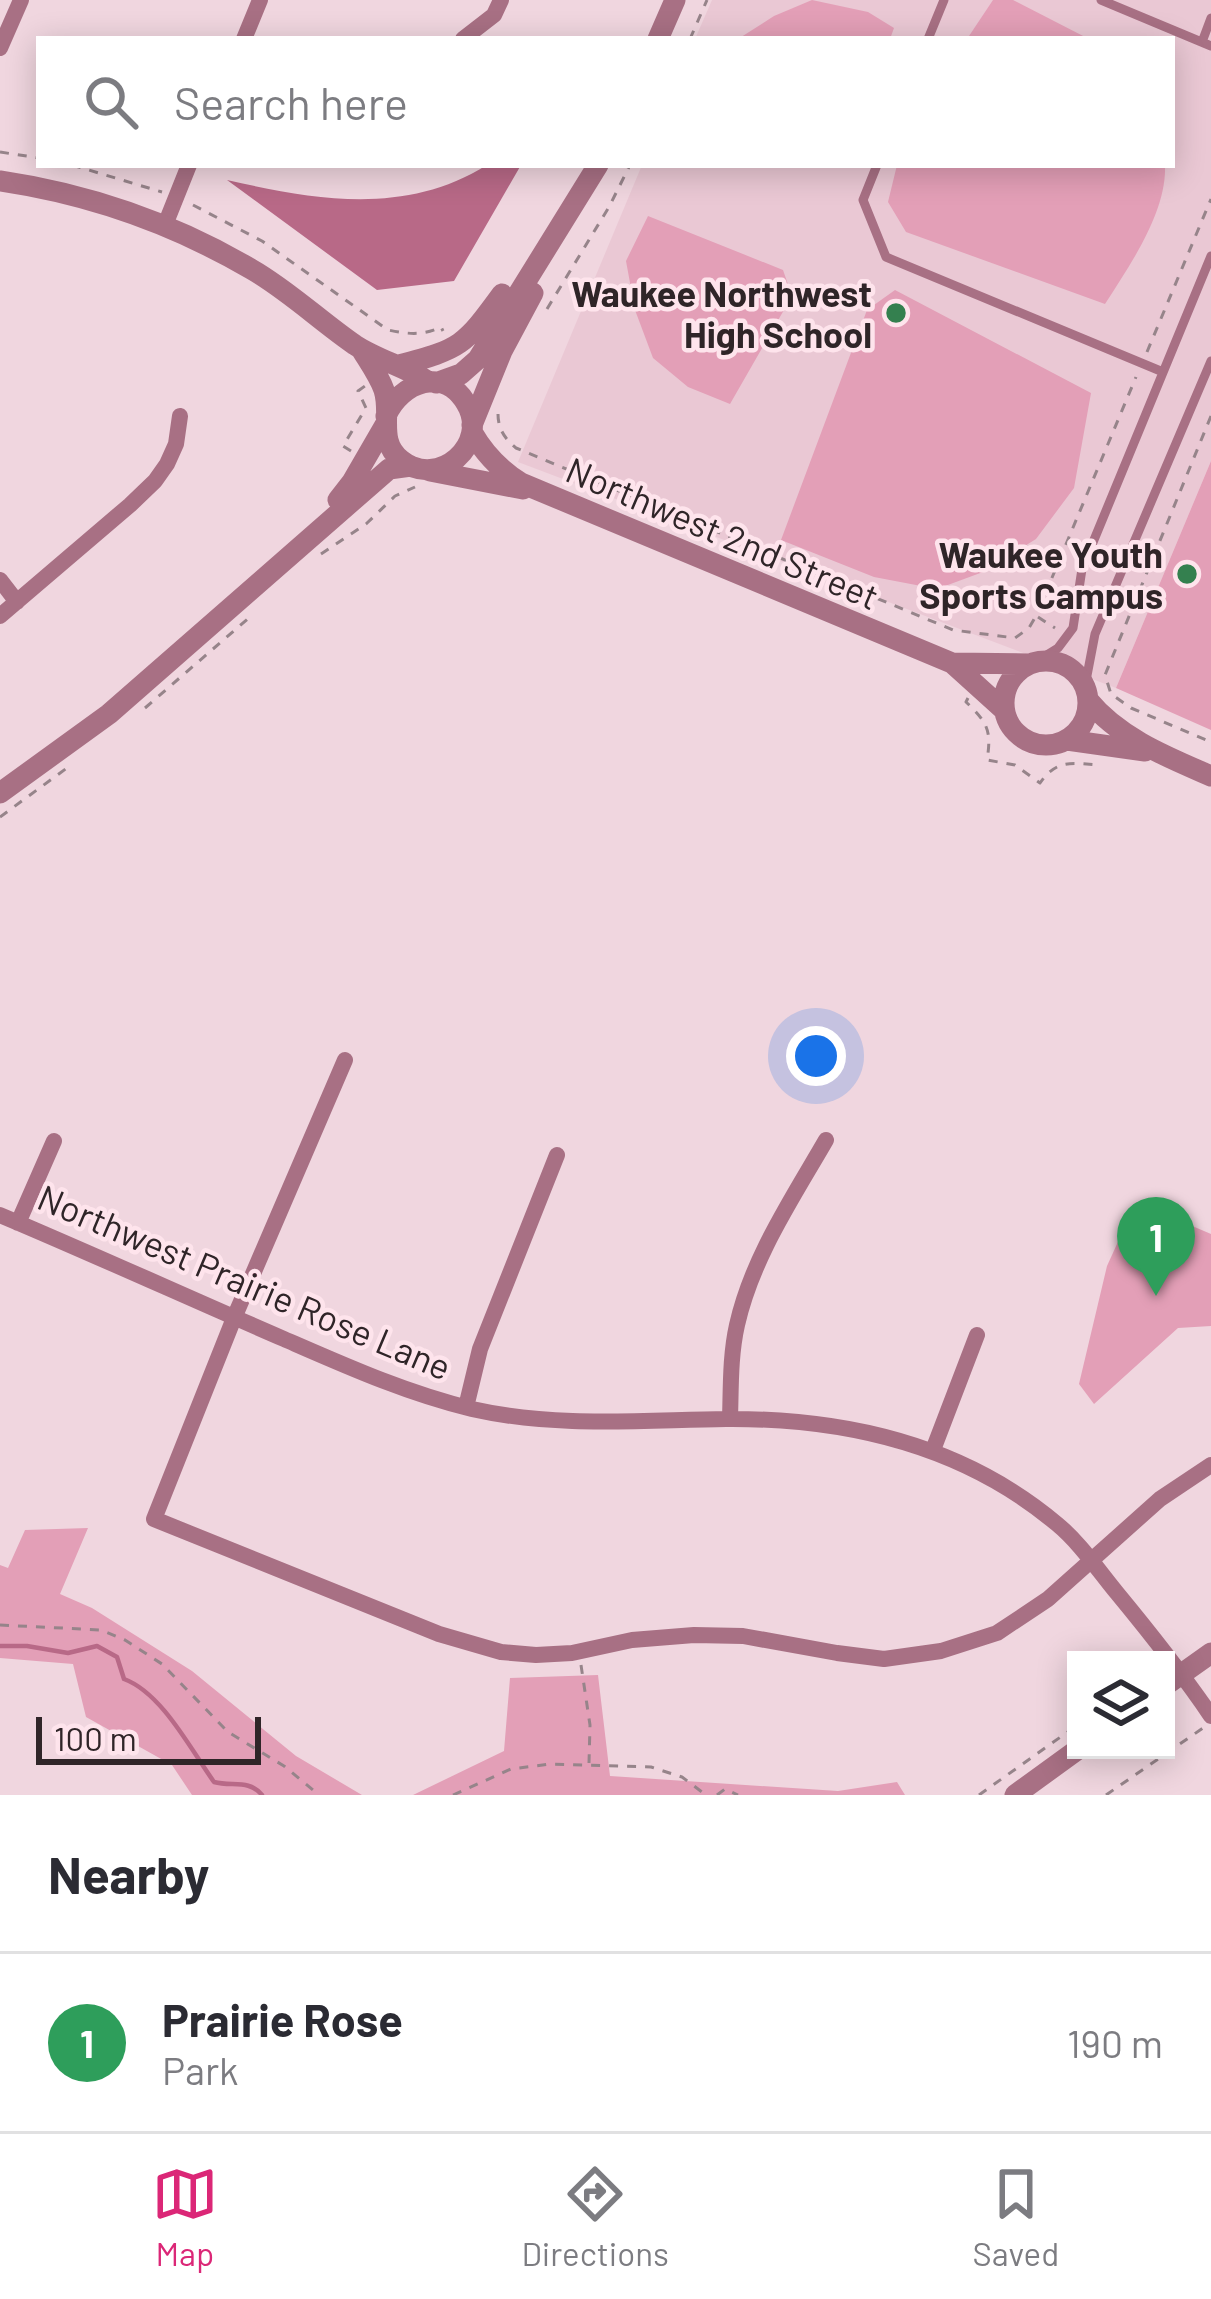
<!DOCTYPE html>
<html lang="en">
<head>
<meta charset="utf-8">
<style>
	body { margin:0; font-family:Barlow,sans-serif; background:#f7f7f7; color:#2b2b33 }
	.controls { position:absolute; right:36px; bottom:36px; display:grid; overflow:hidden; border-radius:0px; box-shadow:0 6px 30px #0003 }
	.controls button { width:108px; height:108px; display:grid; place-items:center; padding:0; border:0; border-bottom:3px solid #e1e1e2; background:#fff; color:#2b2b33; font:60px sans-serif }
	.scale { position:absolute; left:36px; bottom:30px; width:225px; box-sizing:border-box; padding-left:12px; border:6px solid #2f2528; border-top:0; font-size:33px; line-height:42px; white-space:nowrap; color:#2f2528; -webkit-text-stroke:9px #fee4ec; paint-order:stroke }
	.you { position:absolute; left:816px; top:1056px; width:42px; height:42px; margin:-30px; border:9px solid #fff; border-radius:50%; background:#1a73e8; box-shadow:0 0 0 18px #1a73e833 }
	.badge { display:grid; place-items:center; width:78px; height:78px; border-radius:50%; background:#db2777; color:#fff; font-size:39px; font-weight:700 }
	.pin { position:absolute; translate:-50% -99px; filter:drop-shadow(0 3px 6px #0008) }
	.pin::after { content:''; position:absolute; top:63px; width:42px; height:36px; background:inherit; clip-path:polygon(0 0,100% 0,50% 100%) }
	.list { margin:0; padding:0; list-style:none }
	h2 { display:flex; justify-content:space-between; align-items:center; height:156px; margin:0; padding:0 48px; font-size:51px }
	h2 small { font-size:39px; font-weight:400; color:#7c7c81 }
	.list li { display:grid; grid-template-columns:78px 1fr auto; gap:36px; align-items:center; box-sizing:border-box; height:180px; padding:0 48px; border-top:3px solid #e1e1e2 }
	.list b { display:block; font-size:45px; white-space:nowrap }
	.list p { margin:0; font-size:39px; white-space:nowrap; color:#7c7c81 }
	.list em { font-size:39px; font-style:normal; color:#7c7c81 }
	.icon { flex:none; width:66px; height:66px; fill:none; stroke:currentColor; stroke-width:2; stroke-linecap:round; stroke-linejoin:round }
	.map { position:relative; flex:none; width:1211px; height:1795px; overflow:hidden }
	.search { position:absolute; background:#fff; box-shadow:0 6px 30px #0003; left:36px; right:36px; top:36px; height:132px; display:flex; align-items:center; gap:30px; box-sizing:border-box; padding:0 42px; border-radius:0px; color:#7c7c81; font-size:45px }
	.sheet { height:336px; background:#fff }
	nav { display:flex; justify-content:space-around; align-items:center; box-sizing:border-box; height:168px; border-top:3px solid #e1e1e2; background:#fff; font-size:33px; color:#7c7c81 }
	nav a { display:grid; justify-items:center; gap:6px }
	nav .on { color:#db2777 }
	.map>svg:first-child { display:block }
	.built { fill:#eac8d4 }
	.green { fill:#e39fb7 }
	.water { fill:#b86987 }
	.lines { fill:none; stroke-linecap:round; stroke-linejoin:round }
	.stream { stroke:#b86987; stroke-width:4.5 }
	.path { stroke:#96848a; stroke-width:3; stroke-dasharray:9 9; stroke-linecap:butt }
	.service { stroke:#a87084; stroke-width:9 }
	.minor { stroke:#a87084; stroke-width:16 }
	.tertiary { stroke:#a87084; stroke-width:21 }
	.poi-dot { fill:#34804f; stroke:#fee4ec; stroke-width:4.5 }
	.labels { text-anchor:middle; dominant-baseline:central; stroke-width:9; stroke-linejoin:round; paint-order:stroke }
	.poi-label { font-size:36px; font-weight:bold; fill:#2f2528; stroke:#fee4ec; text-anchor:end }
	.street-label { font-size:36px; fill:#2f2528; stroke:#fee4ec }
</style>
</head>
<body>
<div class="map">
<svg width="1211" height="1795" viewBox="0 0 1211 1795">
	<rect width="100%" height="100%" fill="#f0d6df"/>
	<path class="built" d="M712,0H1211V461L1116,688L518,462L642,165H1172V39H695Z"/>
	<path class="green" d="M812,0L868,12L894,28L890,39H738L774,16Z
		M993,0H1013L1089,39H967Z
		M897,165H1165C1167,212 1130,265 1105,304L906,232L888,202Z
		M648,216L783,270L792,296L730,404L688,387L653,358L635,310L626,261Z
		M895,290L1091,393L1074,488L1036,539L983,572L937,589L874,577L781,540L867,310Z
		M1211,461V730L1116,688Z
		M1136,1202L1211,1234V1326L1178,1328L1094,1404L1079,1384L1107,1266Z
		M88,1528L60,1594L92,1608L192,1671L296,1756L362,1795H192L172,1765L86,1717L73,1664L0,1658V1565L8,1568L25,1530Z
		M598,1675L610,1776L838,1791L897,1782L905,1795H413L504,1751L510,1678Z"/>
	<path class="water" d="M487,165H521L454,281L377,290L227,180C316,200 405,216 487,165Z"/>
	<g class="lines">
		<path class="stream" d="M0,1646H27L68,1653L97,1646L117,1657L124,1679C162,1693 191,1750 214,1782C232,1787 249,1779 262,1795"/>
		<path class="path" d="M690,39L707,0
			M0,152L39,158
			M72,165L162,192
			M193,205L262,241L388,330C408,334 422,336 441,327L443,331
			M547,309L609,207L630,165
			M1147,352L1211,199
			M498,414C498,429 505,439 516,448L953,630L1015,638L1029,628L1036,616L1136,377
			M1211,416L1105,675L1111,694L1131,708L1211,742
			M351,451L343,446L366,408L358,391L365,386
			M321,554L366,524L395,496L415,487
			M1038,617L1055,628
			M968,698L966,702C987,722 992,730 987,760L1015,765L1040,783C1058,757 1075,764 1101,765
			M145,708L251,616
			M0,817L71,765
			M0,1625L101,1630L125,1640L162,1664L228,1732L284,1766L319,1795
			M581,1665L590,1725L589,1763
			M453,1795L511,1769L550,1764L651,1767L682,1777L706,1795
			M717,1795L725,1789L738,1795
			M979,1795L1076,1726
			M1106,1795L1203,1728"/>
		<path class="service" d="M1101,0L1211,46
			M928,39L944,0
			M1202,42L1211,18
			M877,165L863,200L886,257L1163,372
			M1079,594L1094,604L1109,602
			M1037,661L1058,648L1073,628L1082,569L1211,256
			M1085,686L1095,634L1211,361"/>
		<path class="minor" d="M244,39L260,0
			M463,39L494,15L501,0
			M0,48L21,0
			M165,225L189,165
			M0,580L17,602
			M0,616L130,505L155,481L167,464L176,444L180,416
			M345,1060L234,1318L154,1519L439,1634L501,1652L536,1655L572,1653L632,1640L694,1635L743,1636L837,1653L884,1659L941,1651L997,1633L1048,1599L1160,1499L1211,1465
			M0,1215C95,1255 189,1298 284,1339C346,1366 406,1393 472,1409C556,1428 641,1420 726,1419C846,1418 963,1445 1057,1524C1080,1543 1098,1570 1117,1593C1150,1633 1182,1673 1211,1716
			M18,1223L54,1141
			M466,1407L480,1349L557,1155
			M730,1419C731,1388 730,1356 737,1325C752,1258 792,1199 826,1140
			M933,1450L977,1335"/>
		<path class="tertiary" d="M658,39L675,0
			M0,181C88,194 174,224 251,269C288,290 320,321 355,345C378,360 406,367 429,382
			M361,349C369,362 379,376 384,390C392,415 377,441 401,460C438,490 491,444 466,403C444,366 401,382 386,416
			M399,365C461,349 464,346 502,294
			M436,383L461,374L478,359L598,165
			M472,425L502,351L533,293
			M472,432C484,453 500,470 521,483L952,663L1004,710
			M430,471L523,489
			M338,500L352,482L385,425
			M1004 703a42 42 0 1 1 84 0a42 42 0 1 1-84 0Z
			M952,663L1029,664
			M1088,700C1119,738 1167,757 1211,776
			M1067,740L1145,751
			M0,793L109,714L389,469L411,466
			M1166,1685L1211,1653
			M1015,1795L1077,1750"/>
	</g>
	<g class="poi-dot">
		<circle cx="896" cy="313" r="12"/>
		<circle cx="1187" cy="574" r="12"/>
	</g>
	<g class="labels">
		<g class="poi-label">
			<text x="872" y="292">Waukee Northwest<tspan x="872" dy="41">High School</tspan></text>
			<text x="1163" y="553">Waukee Youth<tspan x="1163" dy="41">Sports Campus</tspan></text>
		</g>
		<g class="street-label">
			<text transform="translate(723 532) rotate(23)">Northwest 2nd Street</text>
			<text transform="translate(245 1281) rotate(23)">Northwest Prairie Rose Lane</text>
		</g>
	</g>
</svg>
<div class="controls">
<button><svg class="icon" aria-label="layers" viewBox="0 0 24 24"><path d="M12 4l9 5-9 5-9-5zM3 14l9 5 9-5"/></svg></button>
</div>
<div class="scale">100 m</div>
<div class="you"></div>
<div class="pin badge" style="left:1156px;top:1296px;background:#2e9e5b">1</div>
<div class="search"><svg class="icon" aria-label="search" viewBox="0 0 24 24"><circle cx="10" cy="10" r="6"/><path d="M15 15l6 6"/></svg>Search here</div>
</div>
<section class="sheet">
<h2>Nearby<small></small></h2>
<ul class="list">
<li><span class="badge" style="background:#2e9e5b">1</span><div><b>Prairie Rose</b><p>Park</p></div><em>190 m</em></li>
</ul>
</section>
<nav>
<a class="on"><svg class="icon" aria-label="map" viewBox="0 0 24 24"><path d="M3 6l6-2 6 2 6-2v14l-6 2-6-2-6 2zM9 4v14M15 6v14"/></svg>Map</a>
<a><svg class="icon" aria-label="directions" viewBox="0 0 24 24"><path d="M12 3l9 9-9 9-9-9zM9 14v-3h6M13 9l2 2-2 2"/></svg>Directions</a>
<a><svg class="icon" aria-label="saved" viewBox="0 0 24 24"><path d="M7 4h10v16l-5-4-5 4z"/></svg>Saved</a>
</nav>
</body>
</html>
